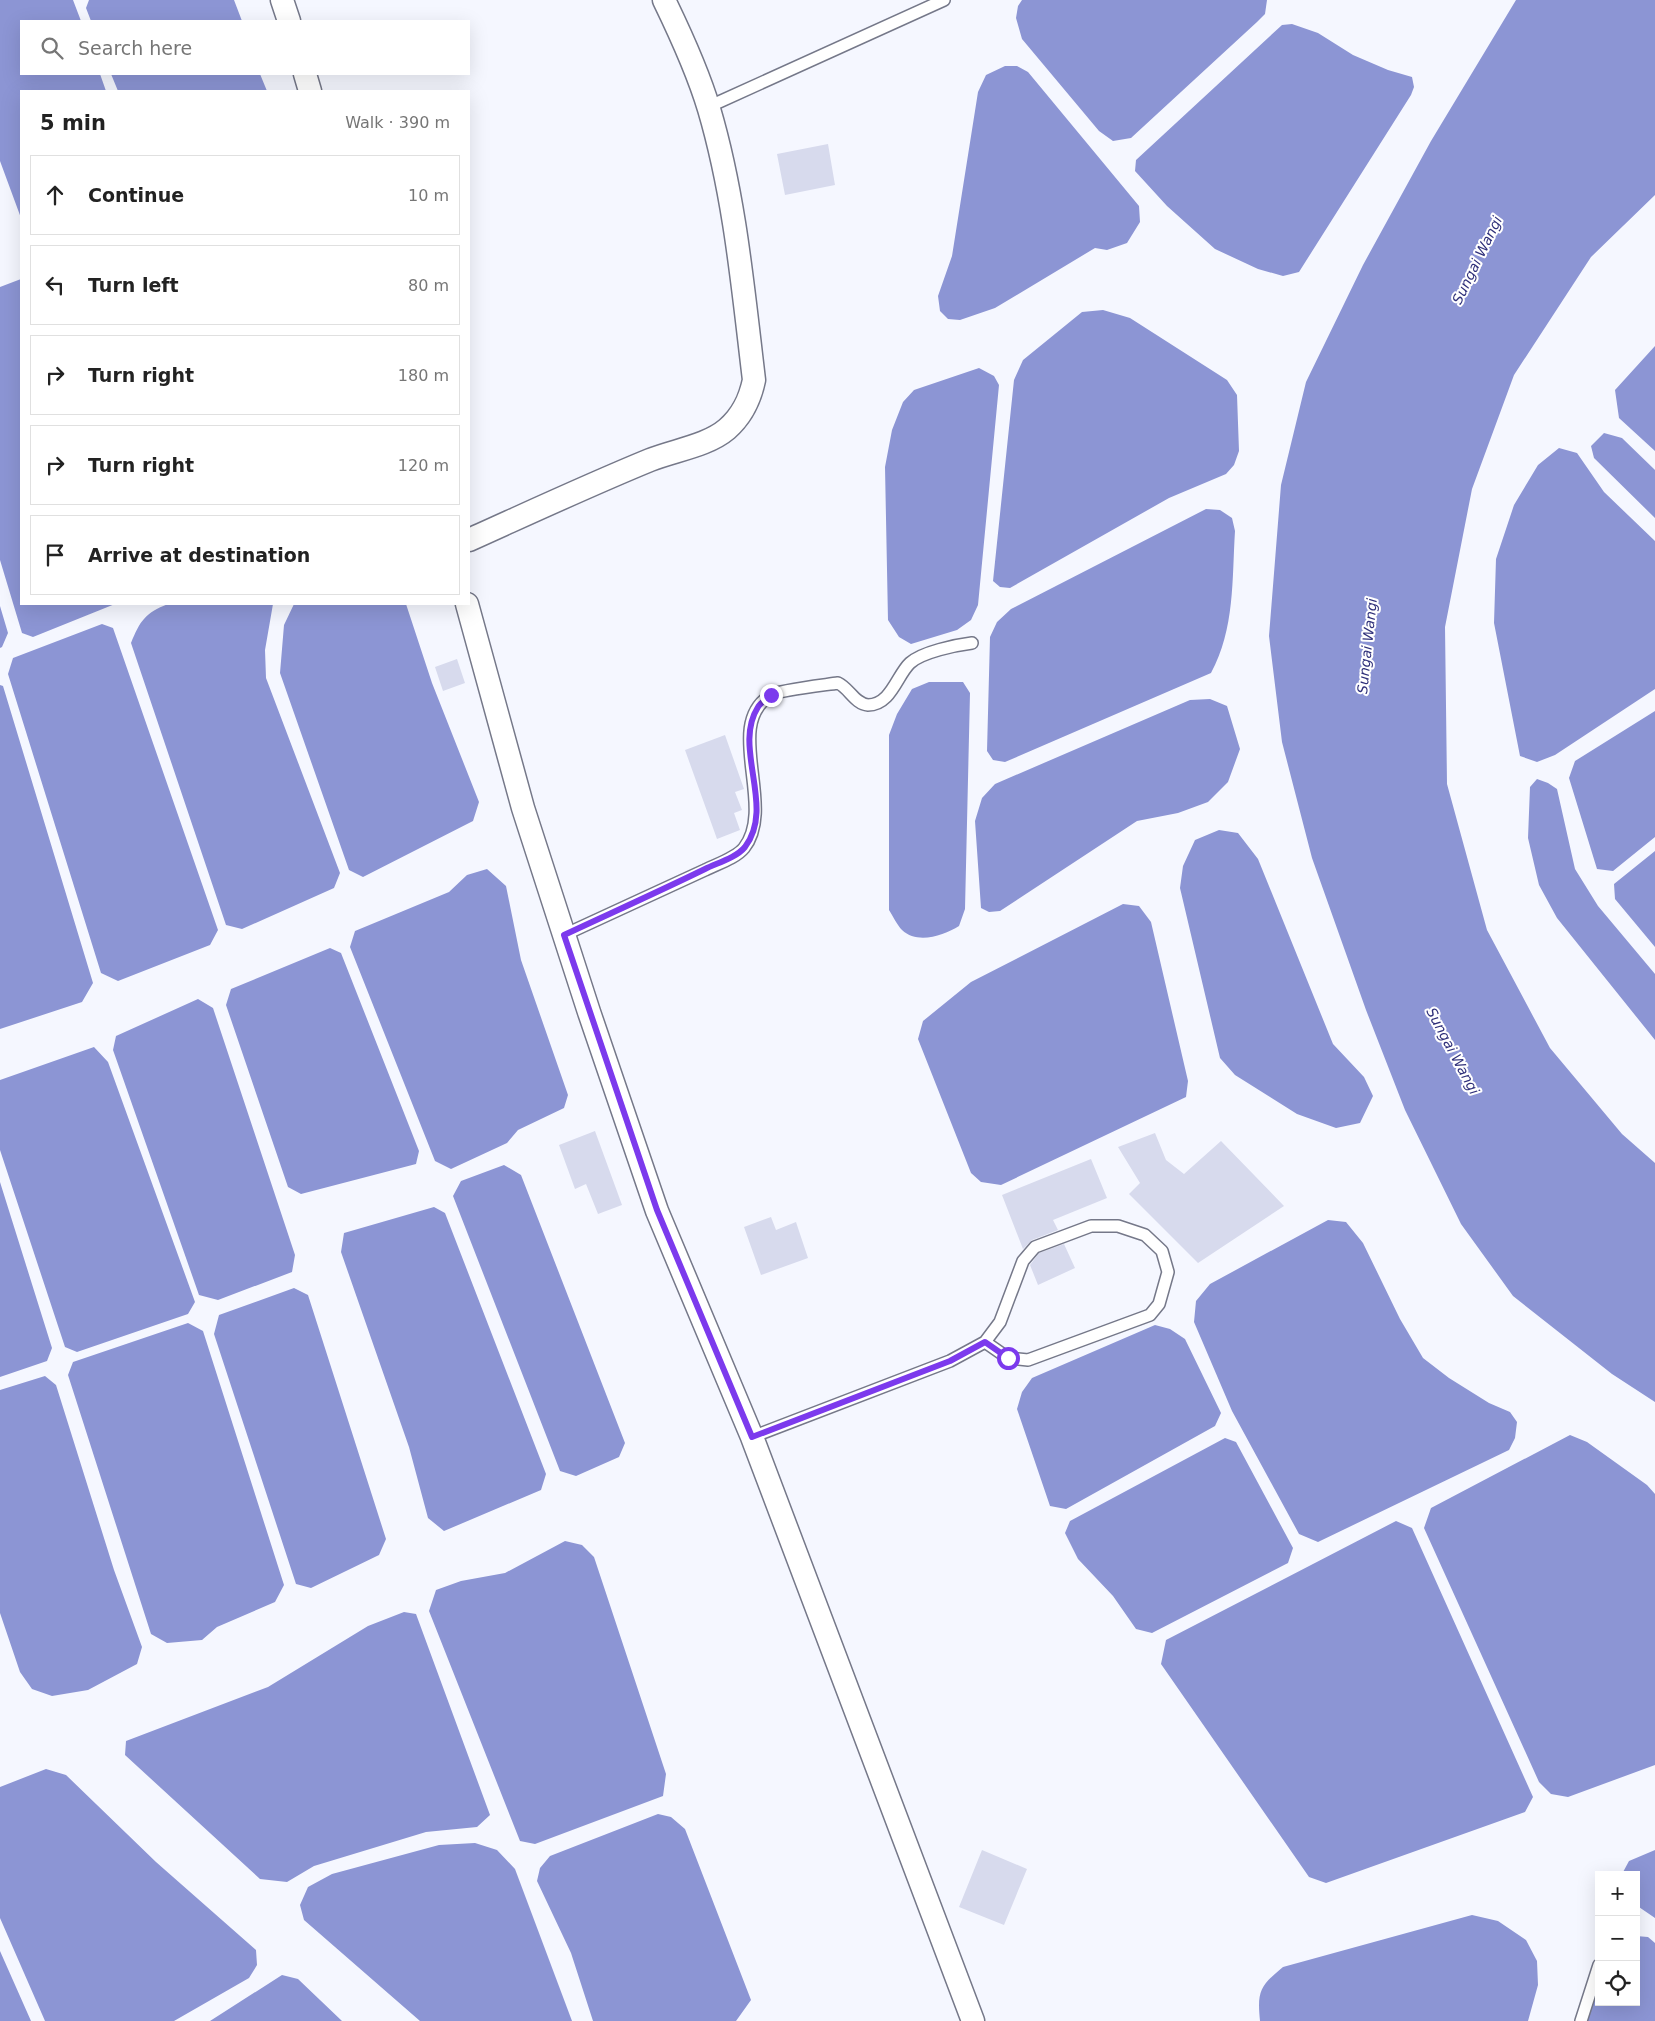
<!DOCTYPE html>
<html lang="en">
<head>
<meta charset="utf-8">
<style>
	body { margin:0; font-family:"DejaVu Sans",sans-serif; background:#f6f6f6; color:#222 }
	.controls { position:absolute; right:15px; bottom:15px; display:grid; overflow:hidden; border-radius:0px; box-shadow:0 5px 20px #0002 }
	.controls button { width:45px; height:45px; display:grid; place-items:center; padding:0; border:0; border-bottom:1px solid #e0e0e0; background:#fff; color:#222; font:25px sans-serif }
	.stop { position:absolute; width:15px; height:15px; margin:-11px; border:4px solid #7c3aed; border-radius:50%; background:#fff }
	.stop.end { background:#7c3aed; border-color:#fff; box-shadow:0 1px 5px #0008 }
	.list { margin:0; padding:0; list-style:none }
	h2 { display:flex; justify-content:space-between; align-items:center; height:65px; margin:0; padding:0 20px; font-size:21px }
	h2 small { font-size:16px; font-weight:400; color:#767676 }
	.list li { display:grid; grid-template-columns:32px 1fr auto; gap:15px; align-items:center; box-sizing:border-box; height:80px; margin:0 10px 10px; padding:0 10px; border:1px solid #e0e0e0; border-radius:0px }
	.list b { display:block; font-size:19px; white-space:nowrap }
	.list em { font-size:16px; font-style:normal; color:#767676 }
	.icon { flex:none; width:28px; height:28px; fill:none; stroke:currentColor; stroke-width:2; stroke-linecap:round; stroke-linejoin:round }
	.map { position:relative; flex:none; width:1655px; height:2021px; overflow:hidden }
	.search { position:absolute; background:#fff; box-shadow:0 5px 20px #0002; left:20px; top:20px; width:450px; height:55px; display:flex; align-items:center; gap:12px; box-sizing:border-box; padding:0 18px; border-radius:0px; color:#767676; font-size:19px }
	.panel { position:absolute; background:#fff; box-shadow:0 5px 20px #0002; left:20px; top:90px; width:450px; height:515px; border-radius:0px }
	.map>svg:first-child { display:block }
	.water { fill:#8c95d4 }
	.building { fill:#d7daed }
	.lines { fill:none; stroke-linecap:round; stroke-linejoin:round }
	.service-casing { stroke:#757889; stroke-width:14 }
	.minor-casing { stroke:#757889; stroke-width:25 }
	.service { stroke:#fff; stroke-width:11 }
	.minor { stroke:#fff; stroke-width:22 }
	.route { stroke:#7c3aed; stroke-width:6 }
	.labels { text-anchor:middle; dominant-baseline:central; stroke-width:4; stroke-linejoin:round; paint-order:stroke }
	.water-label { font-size:14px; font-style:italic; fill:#2f307a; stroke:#fff }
</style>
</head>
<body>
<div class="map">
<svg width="1655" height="2021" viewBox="0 0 1655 2021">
	<rect width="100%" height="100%" fill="#f5f7ff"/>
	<path class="water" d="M0,0H73L81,21H21V74H100L106,91H21V218L0,161Z
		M89,0H234L242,21H91L86,8Z
		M1022,0H1267L1265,14L1257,22L1131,138L1113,141L1099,131L1022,39L1016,18L1018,6Z
		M1516,0H1655V195L1591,257L1514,375L1472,489L1445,627L1447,784L1487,930L1550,1048L1622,1134L1655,1163V1402L1612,1374L1513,1296L1461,1224L1405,1110L1366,1010L1312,858L1282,742L1269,636L1281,485L1306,382L1363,265L1431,141Z
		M1292,24L1318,33L1353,55L1388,70L1412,77L1414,87L1411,95L1299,272L1283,276L1258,269L1215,249L1167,206L1135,171L1136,160L1282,25Z
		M1005,66H1017L1028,72L1139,206L1140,222L1127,243L1107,250L1095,248L995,308L960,320L948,319L940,311L938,296L952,256L978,92L986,75Z
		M111,74H260L267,91H118Z
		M21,279V604H115L33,637L22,633L0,560V287Z
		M1103,310L1130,318L1227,380L1237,395L1239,451L1234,465L1226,474L1169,498L1010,588L1000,587L993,581L1014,380L1023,360L1082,312Z
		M1655,346V451L1619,418L1615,390Z
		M979,368L994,376L999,385L978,605L971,620L957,630L911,644L899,637L888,620L885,467L892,430L903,402L914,390Z
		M1604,433L1622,438L1655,470V518L1594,458L1591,446Z
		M1559,448L1577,453L1604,492L1655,541V689L1555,755L1537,762L1520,756L1494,623L1496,559L1514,505L1538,465Z
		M1206,509L1220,510L1232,518L1235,531C1232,579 1235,629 1211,673L1005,762L993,760L987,751L990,637L997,622L1011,609Z
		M168,604H273L265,650L266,678L340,873L334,888L242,929L226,925L131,643C140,621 145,613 168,604Z
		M294,604H406L432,683L479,802L473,821L363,877L349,870L280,673L284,625Z
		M0,606L8,633L2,647L0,648Z
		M102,624L113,628L218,930L210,945L118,981L101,973L8,674L13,658Z
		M929,682H963L970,693L965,909L959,926C944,935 918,945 902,930C897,925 893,916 889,910V735L897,714L912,689Z
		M0,685L3,686L93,983L82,1002L0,1029Z
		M1210,699L1227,706L1240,749L1228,782L1208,802L1178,813L1137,821L1000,911L989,912L981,908L975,821L982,798L995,784L1190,700Z
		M1655,711V837L1613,871L1597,869L1569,778L1575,761Z
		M1537,779L1548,783L1557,789L1575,869L1598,906L1655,974V1040L1557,918L1539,885L1528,838L1530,787Z
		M1219,830L1238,833L1258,859L1333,1044L1364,1077L1373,1096L1360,1123L1336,1128L1297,1114L1235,1075L1220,1058L1180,888L1183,866L1195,840Z
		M1655,851V947L1615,899L1614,884Z
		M487,869L506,886L521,960L568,1095L564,1108L518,1130L507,1143L451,1169L435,1161L350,947L355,931L449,892L467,875Z
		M1123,904L1139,906L1151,922L1188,1081L1186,1097L1001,1185L981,1182L971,1173L918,1039L923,1021L971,982Z
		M330,948L341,953L419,1151L416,1164L301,1194L288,1187L226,1005L231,989Z
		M198,999L213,1008L295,1255L292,1272L218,1300L199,1295L113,1050L116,1036Z
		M94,1047L108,1062L195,1302L188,1314L77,1352L65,1347L0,1150V1080Z
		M504,1165L521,1175L625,1443L619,1457L576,1476L560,1471L453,1196L461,1181Z
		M0,1182L52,1348L47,1361L0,1377Z
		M434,1207L445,1213L546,1474L541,1490L444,1531L428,1518L409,1447L341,1252L344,1233Z
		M1328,1220L1346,1222L1363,1243L1400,1319L1423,1358L1449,1378L1489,1403L1510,1412L1517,1422L1515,1438L1509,1450L1318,1542L1299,1534L1232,1411L1194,1322L1196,1301L1210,1284Z
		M294,1288L308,1295L386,1539L379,1555L311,1588L296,1584L214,1334L219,1315Z
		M188,1323L203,1331L284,1585L275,1602L217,1627L202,1640L167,1643L151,1634L68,1375L73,1362Z
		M1155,1325L1170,1329L1185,1339L1221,1413L1215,1426L1066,1509L1050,1506L1017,1409L1022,1392L1032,1378Z
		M45,1376L56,1385L114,1570L142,1647L137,1664L88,1690L52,1696L32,1689L20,1672L0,1613V1390Z
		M1570,1435L1587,1442L1647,1485L1655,1494V1765L1568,1797L1551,1794L1539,1782L1424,1528L1431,1508Z
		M1225,1438L1236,1442L1293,1548L1288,1563L1152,1633L1136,1629L1113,1596L1078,1559L1065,1533L1070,1521Z
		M1396,1521L1412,1528L1533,1797L1525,1812L1326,1883L1309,1877L1161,1664L1166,1640Z
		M565,1541L582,1545L594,1557L666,1774L663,1796L535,1844L520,1841L429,1611L436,1590L461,1581L505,1573Z
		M404,1612L416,1614L490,1815L477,1827L426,1832L314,1866L287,1882L260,1879L125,1755L126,1741L268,1687L368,1626Z
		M46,1769L66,1775L156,1862L256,1950L257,1965L249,1978L174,2021H45L0,1918V1787Z
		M658,1814L671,1817L685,1829L751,2000L736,2021H593L571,1953L537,1881L540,1868L550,1856Z
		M475,1843L497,1850L515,1869L572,2021H420L304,1920L300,1905L308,1887L332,1874L439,1845Z
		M1655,1850V1918L1636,1905V1875L1622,1874L1629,1861Z
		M1472,1915L1498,1921L1526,1940L1537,1961L1538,1985L1528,2021H1260C1257,1991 1260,1986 1283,1967Z
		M1636,1936L1648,1937L1655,1943V2021H1586L1599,1970V2002H1636Z
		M0,1951L31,2021H0Z
		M282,1975L298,1979L342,2021H210Z"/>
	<path class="building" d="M828,144L835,185L785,195L777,154Z
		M457,659L465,683L443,691L435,667Z
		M725,735L744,789L735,792L742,810L734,813L740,830L717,839L685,750Z
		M595,1131L622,1205L598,1214L586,1184L575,1189L559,1145Z
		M1155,1133L1166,1160L1184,1174L1221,1141L1284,1206L1198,1263L1129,1194L1140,1183L1118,1147Z
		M1091,1159L1107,1198L1053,1220L1058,1230L1032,1240L1023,1249L1002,1195Z
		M771,1217L776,1230L796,1222L808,1258L761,1275L744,1227Z
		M1064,1244L1075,1268L1038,1285L1030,1265L1039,1253Z
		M982,1850L1027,1869L1004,1925L959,1907Z"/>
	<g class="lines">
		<defs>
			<path id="service" d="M708,107L944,0
				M564,935C611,913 658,892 705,870C717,864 736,858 744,848C777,806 722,724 771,695C779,690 825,685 838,683C849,688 855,704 868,705C891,705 897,675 910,663C922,652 956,645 972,643
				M752,1437L950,1361L985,1342L1000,1322L1023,1261L1035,1247L1091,1226H1118L1145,1235L1162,1251L1168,1272L1159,1304L1150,1315L1028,1360L1008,1358L985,1342
				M1581,2021L1599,1965"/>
			<path id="minor" d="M282,0L289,21
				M305,74L310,91
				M469,540C529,513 589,485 650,460C675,450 707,446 727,429C743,415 750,399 754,380C743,289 735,197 709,109C698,72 681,35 664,0
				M467,604L523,808L589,1012L657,1211L752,1437L973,2021"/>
		</defs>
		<use href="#service" class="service-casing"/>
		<use href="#minor" class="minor-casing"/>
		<use href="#service" class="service"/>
		<use href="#minor" class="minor"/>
	</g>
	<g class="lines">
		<path class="route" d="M771,695C767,699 761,702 758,707C732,748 776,806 745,847C736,858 717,863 705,869C658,892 611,913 564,935L657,1210L752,1437L950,1361L985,1342L1008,1358"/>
	</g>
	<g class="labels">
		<g class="water-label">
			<text transform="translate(1477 260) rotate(-64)">Sungai Wangi</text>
			<text transform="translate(1367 646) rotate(-84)">Sungai Wangi</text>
			<text transform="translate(1453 1051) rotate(62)">Sungai Wangi</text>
		</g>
	</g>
</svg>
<div class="controls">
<button>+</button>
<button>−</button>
<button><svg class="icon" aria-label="locate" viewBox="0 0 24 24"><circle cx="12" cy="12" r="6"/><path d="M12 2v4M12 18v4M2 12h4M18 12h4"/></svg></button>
</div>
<div class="stop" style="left:1008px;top:1358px"></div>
<div class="stop end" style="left:771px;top:695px"></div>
<div class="search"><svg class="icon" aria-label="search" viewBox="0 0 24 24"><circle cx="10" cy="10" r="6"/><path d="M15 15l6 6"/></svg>Search here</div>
<section class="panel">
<h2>5 min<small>Walk · 390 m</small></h2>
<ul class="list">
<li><svg class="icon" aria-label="ahead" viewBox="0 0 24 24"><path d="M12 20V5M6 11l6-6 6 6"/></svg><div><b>Continue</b></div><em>10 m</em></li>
<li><svg class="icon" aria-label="left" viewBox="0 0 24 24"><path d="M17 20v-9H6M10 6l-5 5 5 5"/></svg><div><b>Turn left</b></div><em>80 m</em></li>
<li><svg class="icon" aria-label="right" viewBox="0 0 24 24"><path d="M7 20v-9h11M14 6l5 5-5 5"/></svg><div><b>Turn right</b></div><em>180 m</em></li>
<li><svg class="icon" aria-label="right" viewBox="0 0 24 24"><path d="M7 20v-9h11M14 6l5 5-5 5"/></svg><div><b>Turn right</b></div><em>120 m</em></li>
<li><svg class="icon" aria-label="arrive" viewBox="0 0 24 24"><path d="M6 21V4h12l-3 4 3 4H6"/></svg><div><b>Arrive at destination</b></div></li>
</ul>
</section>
</div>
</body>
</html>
